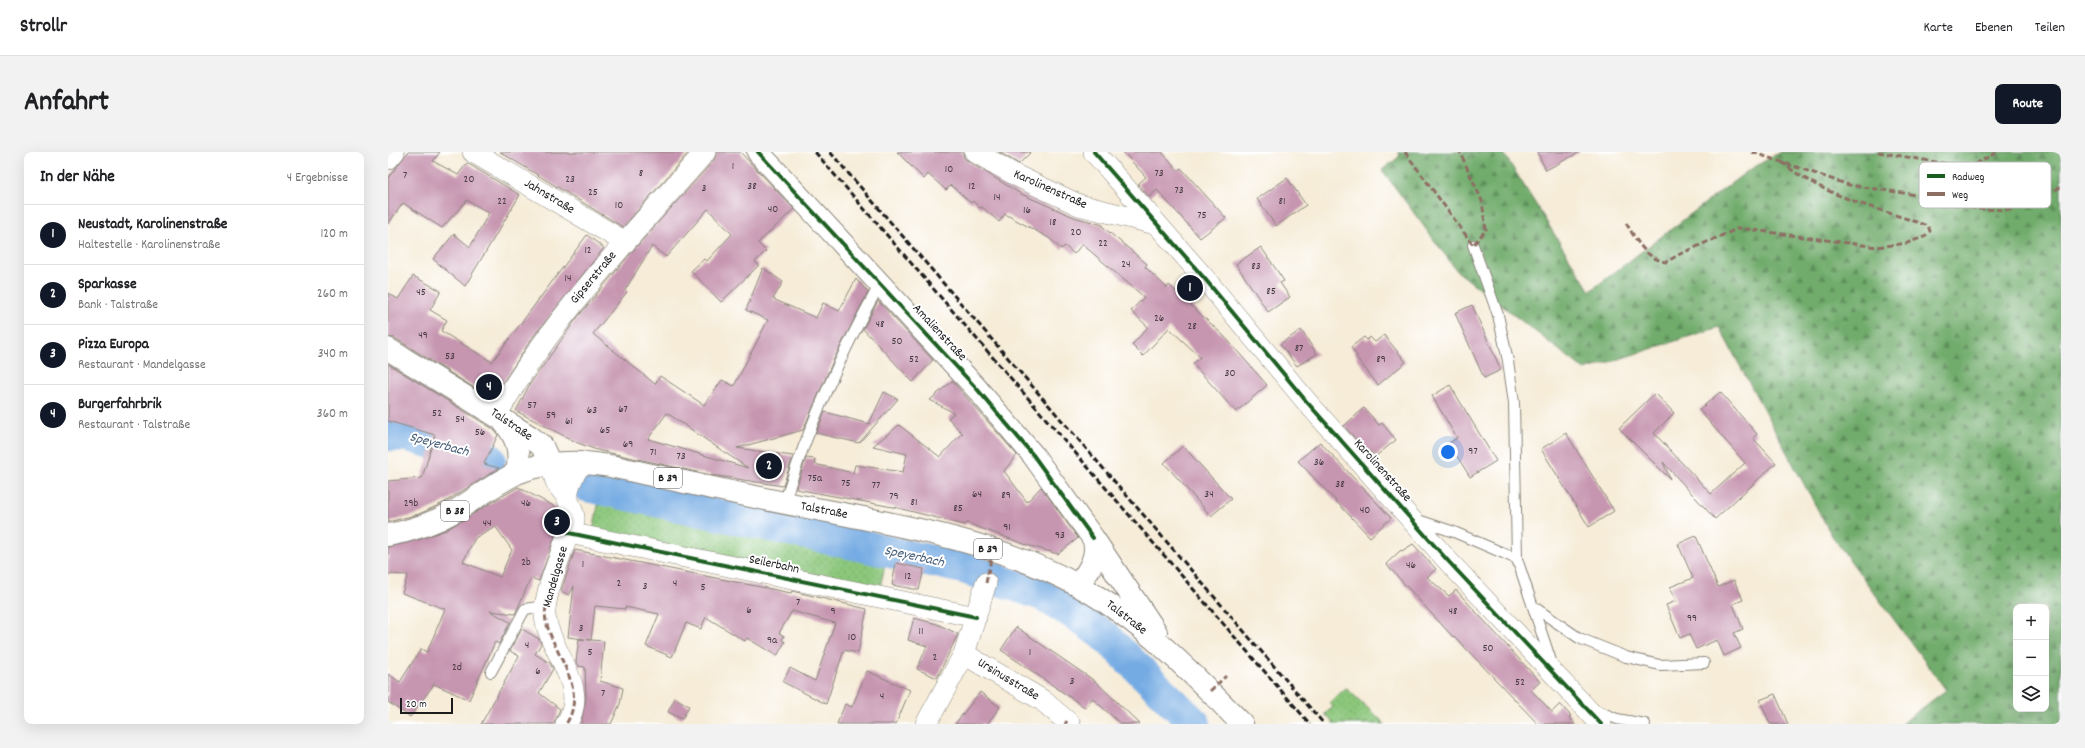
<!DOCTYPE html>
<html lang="de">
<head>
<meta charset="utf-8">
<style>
	body { margin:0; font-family:Dekko,sans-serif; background:#f2f2f2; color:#202124 }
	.controls { position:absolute; right:12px; bottom:12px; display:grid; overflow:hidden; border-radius:8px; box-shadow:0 4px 16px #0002 }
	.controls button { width:36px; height:36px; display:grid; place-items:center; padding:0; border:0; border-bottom:1px solid #e0e0e0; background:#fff; color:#202124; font:20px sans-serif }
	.scale { position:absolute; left:12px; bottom:10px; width:53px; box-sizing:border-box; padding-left:4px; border:2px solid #1c1c1c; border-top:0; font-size:11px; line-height:14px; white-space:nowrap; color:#1c1c1c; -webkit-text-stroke:3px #fff; paint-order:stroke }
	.you { position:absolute; left:1060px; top:300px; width:14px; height:14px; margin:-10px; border:3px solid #fff; border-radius:50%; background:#1a73e8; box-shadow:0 0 0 6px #1a73e833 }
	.badge { display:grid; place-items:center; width:26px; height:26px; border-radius:50%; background:#111827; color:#fff; font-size:13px; font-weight:700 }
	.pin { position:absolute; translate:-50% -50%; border:2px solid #fff; box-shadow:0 1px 4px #0006 }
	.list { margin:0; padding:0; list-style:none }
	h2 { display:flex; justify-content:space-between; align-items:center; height:52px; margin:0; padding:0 16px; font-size:17px }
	h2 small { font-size:13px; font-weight:400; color:#757577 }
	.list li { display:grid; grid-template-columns:26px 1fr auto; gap:12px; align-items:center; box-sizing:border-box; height:60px; padding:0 16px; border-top:1px solid #e0e0e0 }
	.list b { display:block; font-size:15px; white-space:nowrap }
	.list p { margin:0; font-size:13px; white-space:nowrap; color:#757577 }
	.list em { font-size:13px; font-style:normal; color:#757577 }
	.icon { flex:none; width:22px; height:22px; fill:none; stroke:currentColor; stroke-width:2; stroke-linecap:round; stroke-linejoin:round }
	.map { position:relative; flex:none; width:1673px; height:572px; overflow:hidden; border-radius:8px }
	header { display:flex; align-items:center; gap:24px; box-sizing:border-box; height:56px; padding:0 20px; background:#fff; border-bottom:1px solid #e0e0e0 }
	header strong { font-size:19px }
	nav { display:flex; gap:22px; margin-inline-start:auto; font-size:14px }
	.intro { display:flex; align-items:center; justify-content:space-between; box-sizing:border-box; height:96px; padding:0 24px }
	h1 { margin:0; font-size:28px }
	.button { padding:10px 18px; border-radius:8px; background:#111827; color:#fff; font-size:14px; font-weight:700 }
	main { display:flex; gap:24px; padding:0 24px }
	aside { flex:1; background:#fff; border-radius:8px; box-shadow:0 4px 16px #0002 }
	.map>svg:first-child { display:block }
	.grass { fill:url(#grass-dots); stroke:#54724c }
	.forest { fill:url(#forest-firs); stroke:#466444; fill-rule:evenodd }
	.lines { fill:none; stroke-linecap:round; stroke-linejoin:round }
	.river { stroke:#75abe3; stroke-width:32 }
	.building { fill:#c695b0; fill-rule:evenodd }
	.service-casing { stroke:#89847a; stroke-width:12 }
	.minor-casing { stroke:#89847a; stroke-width:22 }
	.primary-casing { stroke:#89847a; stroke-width:24 }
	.service { stroke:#fff; stroke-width:10 }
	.minor { stroke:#fff; stroke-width:21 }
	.primary { stroke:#fff; stroke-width:22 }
	.rail { stroke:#1c1c1c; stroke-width:3; stroke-dasharray:6 3; stroke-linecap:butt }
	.quiet { stroke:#8d6e63; stroke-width:3; stroke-dasharray:6 3; stroke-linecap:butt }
	.cycleway-casing { stroke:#fff; stroke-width:6 }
	.cycleway { stroke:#1b5e20; stroke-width:4 }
	.labels { text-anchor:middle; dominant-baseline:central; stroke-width:4; stroke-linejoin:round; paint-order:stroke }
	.number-label { font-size:11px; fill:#463a41 }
	.shield { fill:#fff; stroke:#606060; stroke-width:1 }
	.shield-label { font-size:12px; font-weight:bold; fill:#1c1c1c }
	.street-label { font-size:13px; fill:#1c1c1c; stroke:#fff }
	.water-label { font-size:14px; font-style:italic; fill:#445c76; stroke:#fff }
	.key { fill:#fff; stroke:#bbb; stroke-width:1 }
	.key-label { font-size:11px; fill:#1c1c1c }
</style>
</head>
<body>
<header>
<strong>Strollr</strong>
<nav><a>Karte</a><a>Ebenen</a><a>Teilen</a></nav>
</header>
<div class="intro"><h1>Anfahrt</h1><a class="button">Route</a></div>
<main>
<aside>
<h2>In der Nähe<small>4 Ergebnisse</small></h2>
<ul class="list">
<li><span class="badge">1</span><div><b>Neustadt, Karolinenstraße</b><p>Haltestelle · Karolinenstraße</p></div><em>120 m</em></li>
<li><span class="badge">2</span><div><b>Sparkasse</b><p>Bank · Talstraße</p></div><em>260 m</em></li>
<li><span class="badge">3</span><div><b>Pizza Europa</b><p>Restaurant · Mandelgasse</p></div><em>340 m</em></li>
<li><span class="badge">4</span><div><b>Burgerfahrbrik</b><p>Restaurant · Talstraße</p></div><em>360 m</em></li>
</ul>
</aside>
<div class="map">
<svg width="1673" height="572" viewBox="0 0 1673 572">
	<defs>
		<pattern id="grass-dots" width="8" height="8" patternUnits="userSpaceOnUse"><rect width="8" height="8" fill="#8cc77c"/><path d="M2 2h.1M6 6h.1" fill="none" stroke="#78aa6b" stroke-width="1.8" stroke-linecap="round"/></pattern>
		<pattern id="forest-firs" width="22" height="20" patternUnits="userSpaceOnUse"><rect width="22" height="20" fill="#71ac6c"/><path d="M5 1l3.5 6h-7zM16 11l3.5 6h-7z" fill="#5c8b58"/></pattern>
	</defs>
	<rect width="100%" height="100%" fill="#fff"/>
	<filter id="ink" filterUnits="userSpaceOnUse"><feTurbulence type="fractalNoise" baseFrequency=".025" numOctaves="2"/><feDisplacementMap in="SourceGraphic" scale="8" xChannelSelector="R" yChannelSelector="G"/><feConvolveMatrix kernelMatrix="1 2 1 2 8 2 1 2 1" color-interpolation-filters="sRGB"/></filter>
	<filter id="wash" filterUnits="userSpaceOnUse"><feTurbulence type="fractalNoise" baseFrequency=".012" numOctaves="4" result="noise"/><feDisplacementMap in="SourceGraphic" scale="16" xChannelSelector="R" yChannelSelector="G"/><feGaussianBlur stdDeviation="0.9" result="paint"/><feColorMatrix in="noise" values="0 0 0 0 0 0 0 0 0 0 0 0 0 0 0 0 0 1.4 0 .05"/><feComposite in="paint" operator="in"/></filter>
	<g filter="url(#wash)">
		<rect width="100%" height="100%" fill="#f6ecd8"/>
		<path class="grass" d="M212,343L499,405L492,435L205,379Z
			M958,536L997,572H946L937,562L945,555L941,551Z"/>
		<path class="forest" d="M1010,0H1115L1202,139L1358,20L1392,0H1673V572H1513L1558,538L1444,384L1331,175L1197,218L1069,119L994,18L1011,5ZM1628,455H1658V557H1628Z"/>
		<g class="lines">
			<path class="river" d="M0,283L20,284L102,307
				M199,334L576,416L652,442L686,462L718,485L807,572"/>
		</g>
		<g id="blocks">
			<path class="building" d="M20,0H52L45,9L70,23L79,11L132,43L77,134L45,107L66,82L82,95L101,61L79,48L54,76L15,51L0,72V26Z
				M112,0H301L235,75Z
				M329,0H352L406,57L370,91L378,99L367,110L371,113L333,150L303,119L316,107L319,109L344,82L320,57L278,105L264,94L237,138L239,140L205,182L267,232L272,224L316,253L334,228L346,234L380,168L358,158L375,116L395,130L385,147L428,166L435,151L451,159L468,127L480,140L445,209L415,278L349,296L405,304L395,334L323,323L209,298L190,291L128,259L142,232L189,166L242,102L326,8ZM279,261L336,300L360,316L260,287Z
				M509,0H575L576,6L581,10L633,42L686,65L715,73V75L759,112L757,115L779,136L781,133L836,184L879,233L848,260L805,212L812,205L781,176L755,204L744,193L760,175L743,159L756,145L694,92L686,102L677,94L673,97L661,86L617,62L611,70L594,55L592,56L585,49L583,51L563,33L558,38L540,22L536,27Z
				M611,0H643L631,12Z
				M735,0H774L790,18L793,16L838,66L812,86L769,38L761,45L750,32L758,25Z
				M1149,0H1192L1158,18Z
				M899,26L918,53L888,74L869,47Z
				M199,83L216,96L145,185L104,247L7,186L0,185V141L10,147L25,124L53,139L42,158L59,168L53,179L104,210Z
				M873,95L896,129L892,131L902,145L880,160L848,112Z
				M490,149L545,208L525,230L475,177Z
				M1084,153L1113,218L1096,226L1067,161Z
				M913,178L929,202L909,214L892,192Z
				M996,183L1018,210L990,233L968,205L969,204L963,195L976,185L979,188L982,185L987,190Z
				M0,212L105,277L110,283L96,312L111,316L55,351L31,362L0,370V329L34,326L47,283L0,269Z
				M564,229L629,303L616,319L639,350L653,335L690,386L670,402L639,393L579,371L577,373L510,356L408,337L418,306L427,307L426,312L465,321L467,313L515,320L519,302L485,294L511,273L552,305L574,281L575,282L560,266L566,261L542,248Z
				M1062,233L1108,309L1082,325L1061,291L1069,286L1044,244Z
				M496,240L510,247L471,291L428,281L437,260L481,272Z
				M1332,240L1369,282L1365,286L1388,311L1327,367L1275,310L1282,327L1231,276L1267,241L1286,261L1266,281L1323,342L1357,311L1311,258Z
				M976,256L991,273L994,271L1008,288L988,304L975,295L956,274Z
				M1178,281L1226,359L1201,375L1153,297Z
				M932,290L1003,366L982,385L910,309Z
				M795,294L843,347L823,364L776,311Z
				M130,335L171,357L174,365L151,429L143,426L127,462L102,459L122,470L111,492L107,490L81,548L46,532L22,565L0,550V522L12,530L33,497L39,500L57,457L14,441L20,423L0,422V395L30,388L58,378ZM107,374L124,398L112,425L75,410L87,386Z
				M1308,384L1330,435L1346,428L1355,448L1345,452L1355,477L1346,481L1353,496L1336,504L1329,488L1308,497L1301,482L1292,486L1278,453L1288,449L1282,435L1305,426L1290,392Z
				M1025,392L1048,417L1039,425L1061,444L1068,438L1152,530L1143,538L1164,560L1172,552L1183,564L1181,565L1187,572H1150L1066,484L1065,485L998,412L1013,398L1014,399Z
				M187,398L403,441L404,439L479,457L470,501L456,498L438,552L395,530L402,516L427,529L447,471L404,459L391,481L396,484L394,488L397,490L389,504L359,486L357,489L318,465L313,477L298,471L284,505L258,494L271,462L237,455V457L207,454L203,488L180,485L186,434L181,443L173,439Z
				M508,411L536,417L531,438L504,433Z
				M526,466L549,472L570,482L549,526L529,517L539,494L520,488Z
				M628,475L708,530L752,572H733L704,546L698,556L613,498Z
				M134,477L151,487L153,492L147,502L162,511L165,517L151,541L172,557L166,572H93L131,504L122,499Z
				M191,487L216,489L212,529L235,536L232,552L223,572H193L198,546L197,515L190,514L188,510Z
				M479,519L522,538L508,572H449L457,552L464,555Z
				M592,540L612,555L599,572H567Z
				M1387,542L1400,572H1382L1372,548Z
				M287,546L301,554L294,567L280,560Z"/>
		</g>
	</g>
	<g filter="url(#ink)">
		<use href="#blocks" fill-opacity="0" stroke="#89847a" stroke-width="1"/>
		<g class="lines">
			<defs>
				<path id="service" d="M1085,93L1110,163L1120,209L1126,251L1129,407L1164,512
					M396,351C420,276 453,201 492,132
					M1030,368L1066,380L1129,407
					M1146,455L1191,486L1238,505L1272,513L1316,511
					M103,520L137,457L158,454
					M1208,558L1229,567L1257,572"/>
				<path id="minor" d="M85,0L237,90
					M587,0L629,24L691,53L768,72
					M706,0L817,127L918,249L1061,410L1213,572
					M0,7L6,0
					M109,262C165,165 243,84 317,0
					M162,312L169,332L180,346
					M181,381L588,465
					M576,502L654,548L682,572
					M178,572C203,535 161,500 157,464C155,444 173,402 180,382C182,378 186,373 186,368C187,362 182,354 180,348C178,336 187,318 196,310
					M538,572L576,502L598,431"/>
				<path id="primary" d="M370,0L589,237L645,303L705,386L768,480
					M0,197L141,284L154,294L162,312
					M115,269C130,286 133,300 129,321
					M0,383C23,379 48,370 69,358C88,346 108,331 129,321C159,308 191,309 222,314C288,328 353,343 418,355C507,372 612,390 691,434C753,468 804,521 854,572
					M690,433C700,420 712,403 705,386"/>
			</defs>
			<use href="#service" class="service-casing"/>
			<use href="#minor" class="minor-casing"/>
			<use href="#primary" class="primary-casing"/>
			<use href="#service" class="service"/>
			<use href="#minor" class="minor"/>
			<use href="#primary" class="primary"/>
			<path class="rail" d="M427,0L922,572
				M442,0L936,572"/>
			<path class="quiet" d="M1017,0L1085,93L1098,78L1094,49L1072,0
				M1364,0L1461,33L1522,42L1589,57L1623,58L1673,35
				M1490,0L1565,13L1609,23L1639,51
				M1579,16L1610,0
				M1238,71C1249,89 1257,106 1278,110L1292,102L1351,76L1489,95L1519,91L1536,85L1542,79L1540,74C1490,56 1436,45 1395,11
				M598,431L605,398
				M162,437C159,449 155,461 159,473C168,505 200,538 178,572
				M822,539L838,524
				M677,572L679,569"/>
			<defs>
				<path id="cycleway" d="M370,0L589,237L645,303L705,386
					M706,0L817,127L918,249L1061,410L1213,572
					M181,381L588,465"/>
			</defs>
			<use href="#cycleway" class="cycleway-casing"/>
			<use href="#cycleway" class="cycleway"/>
		</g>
	</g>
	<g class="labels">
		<g class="number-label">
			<text x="345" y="15">1</text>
			<text x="561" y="18">10</text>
			<text x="253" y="22">8</text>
			<text x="771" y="22">73</text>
			<text x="17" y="24">7</text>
			<text x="81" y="28">20</text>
			<text x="182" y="28">23</text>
			<text x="364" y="35">38</text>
			<text x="584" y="35">12</text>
			<text x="316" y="37">3</text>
			<text x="791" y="39">73</text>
			<text x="205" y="41">25</text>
			<text x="609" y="46">14</text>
			<text x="114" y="50">22</text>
			<text x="894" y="50">81</text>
			<text x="231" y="54">10</text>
			<text x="385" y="58">40</text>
			<text x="639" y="59">16</text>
			<text x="814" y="64">75</text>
			<text x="665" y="71">18</text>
			<text x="688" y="81">20</text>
			<text x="715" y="92">22</text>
			<text x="200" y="99">12</text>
			<text x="738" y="113">24</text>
			<text x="868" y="115">83</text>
			<text x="180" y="127">14</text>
			<text x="883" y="140">85</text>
			<text x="33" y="141">45</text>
			<text x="771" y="167">26</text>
			<text x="492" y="173">48</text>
			<text x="804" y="175">28</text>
			<text x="35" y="184">49</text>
			<text x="509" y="190">50</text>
			<text x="911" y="197">87</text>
			<text x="62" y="205">53</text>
			<text x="526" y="208">52</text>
			<text x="993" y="208">89</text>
			<text x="842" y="222">30</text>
			<text x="144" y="254">57</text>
			<text x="235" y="258">67</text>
			<text x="204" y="259">63</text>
			<text x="49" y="262">52</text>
			<text x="163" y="264">59</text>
			<text x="72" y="268">54</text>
			<text x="181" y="270">61</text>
			<text x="217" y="279">65</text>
			<text x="92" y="281">56</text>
			<text x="240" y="293">69</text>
			<text x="1085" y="300">97</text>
			<text x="265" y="301">71</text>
			<text x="293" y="305">73</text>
			<text x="931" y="311">36</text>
			<text x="427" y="327">75a</text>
			<text x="458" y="332">75</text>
			<text x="952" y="333">38</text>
			<text x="488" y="334">77</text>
			<text x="589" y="343">64</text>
			<text x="821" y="343">34</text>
			<text x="618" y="344">89</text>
			<text x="506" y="345">79</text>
			<text x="526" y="351">81</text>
			<text x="23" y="352">29b</text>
			<text x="138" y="352">46</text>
			<text x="570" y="357">85</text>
			<text x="977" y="359">40</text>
			<text x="99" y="372">44</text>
			<text x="619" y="376">91</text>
			<text x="672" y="384">93</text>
			<text x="138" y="411">2b</text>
			<text x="195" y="413">1</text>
			<text x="1023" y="414">46</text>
			<text x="520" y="425">12</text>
			<text x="231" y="432">2</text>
			<text x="287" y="432">4</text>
			<text x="257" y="435">3</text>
			<text x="315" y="436">5</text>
			<text x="410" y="451">7</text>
			<text x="361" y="459">6</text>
			<text x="445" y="460">9</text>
			<text x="1065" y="460">48</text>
			<text x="1304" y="467">99</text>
			<text x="193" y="477">3</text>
			<text x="533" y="480">11</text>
			<text x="464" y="486">10</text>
			<text x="384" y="489">9a</text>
			<text x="139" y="494">4</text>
			<text x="1100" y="497">50</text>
			<text x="202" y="501">5</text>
			<text x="642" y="501">1</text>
			<text x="547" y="506">2</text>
			<text x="69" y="516">2d</text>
			<text x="150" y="520">6</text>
			<text x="684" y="530">3</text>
			<text x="1132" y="531">52</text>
			<text x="215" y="542">7</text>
			<text x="494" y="545">4</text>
		</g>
		<g class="shield">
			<rect x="266" y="316" width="28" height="20" rx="3"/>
			<rect x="53" y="349" width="28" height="20" rx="3"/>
			<rect x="586" y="387" width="28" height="20" rx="3"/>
		</g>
		<g class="shield-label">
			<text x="280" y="326">B 39</text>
			<text x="67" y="359">B 38</text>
			<text x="600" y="397">B 39</text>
		</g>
		<g class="street-label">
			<text transform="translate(662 38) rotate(24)">Karolinenstraße</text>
			<text transform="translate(161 45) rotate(31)">Jahnstraße</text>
			<text transform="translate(206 126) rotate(-50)">Gipserstraße</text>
			<text transform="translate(551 181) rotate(47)">Amalienstraße</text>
			<text transform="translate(123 273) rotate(34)">Talstraße</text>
			<text transform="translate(994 319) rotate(48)">Karolinenstraße</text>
			<text transform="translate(436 359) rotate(11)">Talstraße</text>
			<text transform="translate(386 413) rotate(12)">Seilerbahn</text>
			<text transform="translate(168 425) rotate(-74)">Mandelgasse</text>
			<text transform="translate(738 466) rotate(38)">Talstraße</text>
			<text transform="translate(620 528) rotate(31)">Ursinusstraße</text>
		</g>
		<g class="water-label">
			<text transform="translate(51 293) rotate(15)">Speyerbach</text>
			<text transform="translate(526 405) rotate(12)">Speyerbach</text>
		</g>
	</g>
	<rect x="1531" y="10" width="132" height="46" rx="6" class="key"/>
	<rect x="1539" y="22" width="18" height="4" fill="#1b5e20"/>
	<rect x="1539" y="40" width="18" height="4" fill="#8d6e63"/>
	<g class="key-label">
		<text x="1564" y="28">Radweg</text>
		<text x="1564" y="46">Weg</text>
	</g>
</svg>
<div class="controls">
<button>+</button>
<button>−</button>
<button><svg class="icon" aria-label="layers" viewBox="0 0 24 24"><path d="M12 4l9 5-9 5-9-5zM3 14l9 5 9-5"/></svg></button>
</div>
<div class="scale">20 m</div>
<div class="you"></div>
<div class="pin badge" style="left:802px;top:136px">1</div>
<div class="pin badge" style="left:381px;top:314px">2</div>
<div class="pin badge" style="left:169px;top:370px">3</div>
<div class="pin badge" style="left:101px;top:235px">4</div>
</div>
</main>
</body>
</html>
